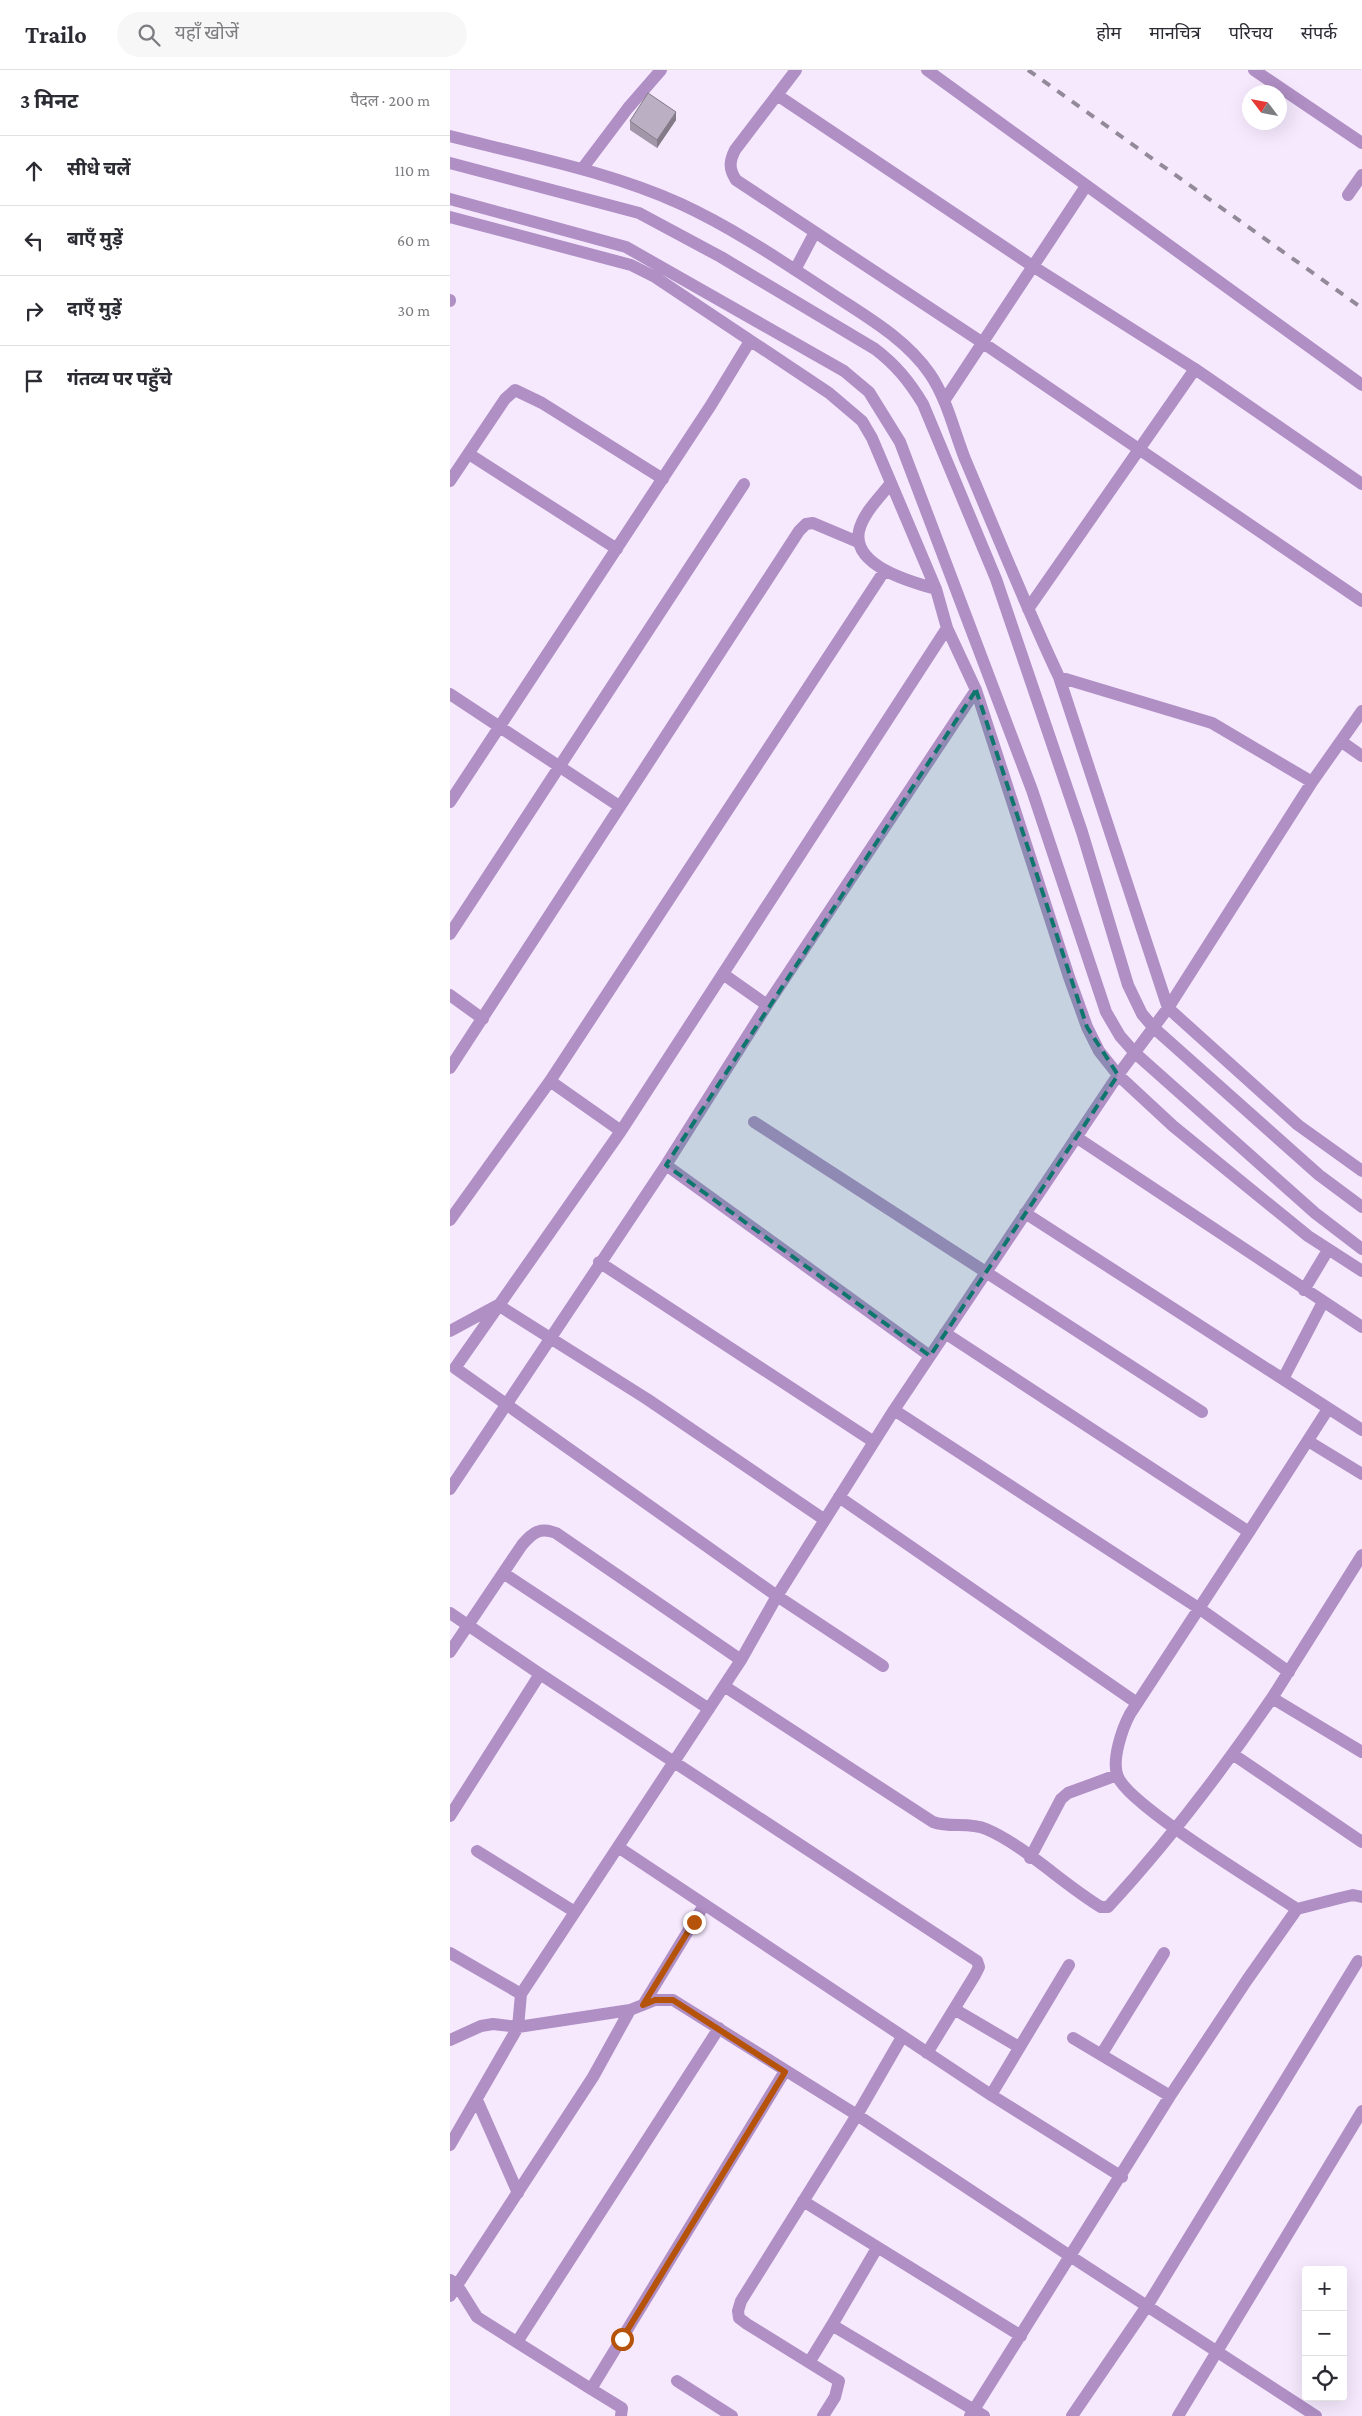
<!DOCTYPE html>
<html lang="hi">
<head>
<meta charset="utf-8">
<style>
	body { margin:0; font-family:"Crimson Pro","Noto Sans Devanagari",serif; background:#f7f7f7; color:#2b2b33 }
	.controls { position:absolute; right:15px; bottom:15px; display:grid; overflow:hidden; border-radius:5px; box-shadow:0 5px 20px #0002 }
	.controls button { width:45px; height:45px; display:grid; place-items:center; padding:0; border:0; border-bottom:1px solid #e1e1e2; background:#fff; color:#2b2b33; font:25px sans-serif }
	.compass { position:absolute; left:792px; top:15px; width:45px; height:45px; border-radius:50%; background:#fff; box-shadow:0 5px 20px #0002; rotate:302deg }
	.stop { position:absolute; width:15px; height:15px; margin:-11px; border:4px solid #b45309; border-radius:50%; background:#fff }
	.stop.end { background:#b45309; border-color:#fff; box-shadow:0 1px 5px #0008 }
	.list { margin:0; padding:0; list-style:none }
	h2 { display:flex; justify-content:space-between; align-items:center; height:65px; margin:0; padding:0 20px; font-size:21px }
	h2 small { font-size:16px; font-weight:400; color:#7c7c81 }
	.list li { display:grid; grid-template-columns:32px 1fr auto; gap:15px; align-items:center; box-sizing:border-box; height:70px; padding:0 20px; border-top:1px solid #e1e1e2 }
	.list b { display:block; font-size:19px; white-space:nowrap }
	.list em { font-size:16px; font-style:normal; color:#7c7c81 }
	.icon { flex:none; width:28px; height:28px; fill:none; stroke:currentColor; stroke-width:2; stroke-linecap:round; stroke-linejoin:round }
	.map { position:relative; flex:none; width:912px; height:2346px; overflow:hidden }
	header { display:flex; align-items:center; gap:30px; box-sizing:border-box; height:70px; padding:0 25px; background:#fff; border-bottom:1px solid #e1e1e2 }
	header strong { font-size:24px }
	nav { display:flex; gap:28px; margin-inline-start:auto; font-size:18px }
	.search { width:350px; height:45px; background:#f7f7f7; display:flex; align-items:center; gap:12px; box-sizing:border-box; padding:0 18px; border-radius:28px; color:#7c7c81; font-size:19px }
	main { display:flex }
	aside { flex:1; background:#fff }
	.map>svg:first-child { display:block }
	.lines { fill:none; stroke-linecap:round; stroke-linejoin:round }
	.minor { stroke:#b08fc5; stroke-width:12 }
	.rail { stroke:#938a99; stroke-width:4; stroke-dasharray:9 9; stroke-linecap:butt }
	.wall { fill:#a197a8 }
	.shaded-wall { fill:#837b88 }
	.building { fill:#bbb0c3; stroke:#837b88 }
	.route { stroke:#b45309; stroke-width:6 }
	.marked { fill:#0f766e; fill-opacity:0.2; stroke:#0f766e; stroke-width:4; stroke-dasharray:10 6; stroke-linejoin:round }
</style>
</head>
<body>
<header>
<strong>Trailo</strong>
<div class="search"><svg class="icon" aria-label="search" viewBox="0 0 24 24"><circle cx="10" cy="10" r="6"/><path d="M15 15l6 6"/></svg>यहाँ खोजें</div>
<nav><a>होम</a><a>मानचित्र</a><a>परिचय</a><a>संपर्क</a></nav>
</header>
<main>
<aside>
<h2>3 मिनट<small>पैदल · 200 m</small></h2>
<ul class="list">
<li><svg class="icon" aria-label="ahead" viewBox="0 0 24 24"><path d="M12 20V5M6 11l6-6 6 6"/></svg><div><b>सीधे चलें</b></div><em>110 m</em></li>
<li><svg class="icon" aria-label="left" viewBox="0 0 24 24"><path d="M17 20v-9H6M10 6l-5 5 5 5"/></svg><div><b>बाएँ मुड़ें</b></div><em>60 m</em></li>
<li><svg class="icon" aria-label="right" viewBox="0 0 24 24"><path d="M7 20v-9h11M14 6l5 5-5 5"/></svg><div><b>दाएँ मुड़ें</b></div><em>30 m</em></li>
<li><svg class="icon" aria-label="arrive" viewBox="0 0 24 24"><path d="M6 21V4h12l-3 4 3 4H6"/></svg><div><b>गंतव्य पर पहुँचे</b></div></li>
</ul>
</aside>
<div class="map">
<svg width="912" height="2346" viewBox="0 0 912 2346">
	<rect width="100%" height="100%" fill="#f6e9fe"/>
	<g class="lines">
		<path class="minor" d="M346,0L285,80C279,92 279,99 286,110L533,273L912,531
			M477,0L912,315
			M804,0L912,73
			M327,25L584,197L745,299L912,414
			M0,66C77,86 158,101 231,134C285,159 333,192 382,224C417,247 456,269 480,304C497,329 504,361 515,389C546,462 575,535 609,607L718,938L848,1055L912,1101
			M0,93L189,143L271,187L425,279C446,295 459,311 473,334L546,509L632,762L678,915L692,944L704,958L869,1105L912,1137
			M132,99L178,38L211,0
			M898,125L912,105
			M0,129L176,177L394,301L419,322L450,372L582,720L656,942L670,966L685,983L865,1143L912,1179
			M0,147L181,195L205,207L379,323L412,351L422,368L486,519L497,558L526,620L619,907L637,957L649,981L668,1005L723,1056L858,1166L912,1201
			M345,200L365,162
			M0,231V230
			M494,331L636,116
			M19,384L167,479
			M0,411L55,329L65,320L92,333L213,409
			M441,413C430,427 413,443 409,461C402,496 461,512 486,519
			M578,539L745,299
			M609,607L762,653L862,712
			M0,624L169,736
			M892,672L912,686
			M0,732L261,335L300,271
			M0,864L294,414
			M273,904L317,935
			M0,925L33,949
			M0,998L349,461L356,454L363,453L408,472
			M100,1011L171,1061
			M304,1052L752,1342
			M626,1067L912,1257
			M216,1095L480,1286
			M575,1143L912,1360
			M0,1150L100,1011L435,500
			M149,1192L424,1372
			M854,1220L878,1180
			M0,1261L48,1235L197,1329L375,1450
			M495,1263L799,1462L680,1644C672,1659 661,1691 668,1707C680,1736 814,1817 847,1839
			M833,1309L873,1232
			M444,1340L750,1539L839,1602
			M858,1371L912,1404
			M0,1419L216,1095L317,935L526,620
			M389,1427L687,1633
			M799,1462L878,1339
			M912,1485L822,1628L912,1682
			M53,1503L259,1639
			M0,1543L90,1604L527,1891L529,1897L525,1905L477,1983
			M0,1582L72,1475C83,1462 90,1457 106,1463L291,1590
			M433,1596L327,1526L5,1298L171,1061L497,558
			M274,1616L483,1752C500,1758 519,1752 536,1759C574,1775 614,1815 651,1837H658C718,1772 772,1701 822,1628
			M784,1685L912,1772
			M0,1746L90,1604
			M168,1777L541,2025L672,2107
			M27,1781L125,1842
			M580,1788L611,1729L618,1723L667,1705
			M0,1883L71,1924
			M193,1935L254,1835
			M504,1939L569,1977
			M623,1968L720,2026
			M0,1970L31,1956L43,1954L68,1957L180,1940L205,1930H223L407,2045L620,2186L720,2026L797,1910L847,1839L890,1828L903,1825L912,1827
			M651,1985L714,1883
			M541,2025L619,1895
			M27,2030L68,2123
			M0,2075L68,1957L71,1924L291,1590L327,1526L444,1340L668,1005L718,938L862,712L912,641
			M353,2131L571,2266
			M427,2178L382,2255L534,2346
			M0,2210L7,2215L27,2247L141,2319L335,2001
			M0,2226L143,2007L180,1940
			M67,2272L269,1958
			M360,2291L382,2255
			M227,2311L282,2346
			M141,2319L172,2338L171,2346
			M373,2346L385,2327L389,2311L297,2254L289,2248L288,2241L291,2231L407,2045L452,1967
			M520,2346L620,2186L866,2346
			M622,2346L697,2236L908,1891
			M728,2346L912,2041"/>
		<path class="rail" d="M578,0L912,238"/>
	</g>
	<path class="wall" d="M226,50L207,78L180,60V51Z"/>
	<path class="shaded-wall" d="M226,42V50L207,78V70Z"/>
	<path class="building" d="M198,23L226,42L207,70L180,51Z"/>
	<g class="lines">
		<path class="route" d="M172,2269L335,2002L223,1930H205L193,1935L244,1852"/>
	</g>
	<path class="marked" d="M526,620L637,957L668,1005L480,1286L216,1095Z"/>
</svg>
<div class="controls">
<button>+</button>
<button>−</button>
<button><svg class="icon" aria-label="locate" viewBox="0 0 24 24"><circle cx="12" cy="12" r="6"/><path d="M12 2v4M12 18v4M2 12h4M18 12h4"/></svg></button>
</div>
<svg class="compass" viewBox="-18 -18 36 36"><path d="M0-13l5 13h-10z" fill="#e53935"/><path d="M0 13l5-13h-10z" fill="#7c7c81"/></svg>
<div class="stop" style="left:172px;top:2269px"></div>
<div class="stop end" style="left:244px;top:1852px"></div>
</div>
</main>
</body>
</html>
